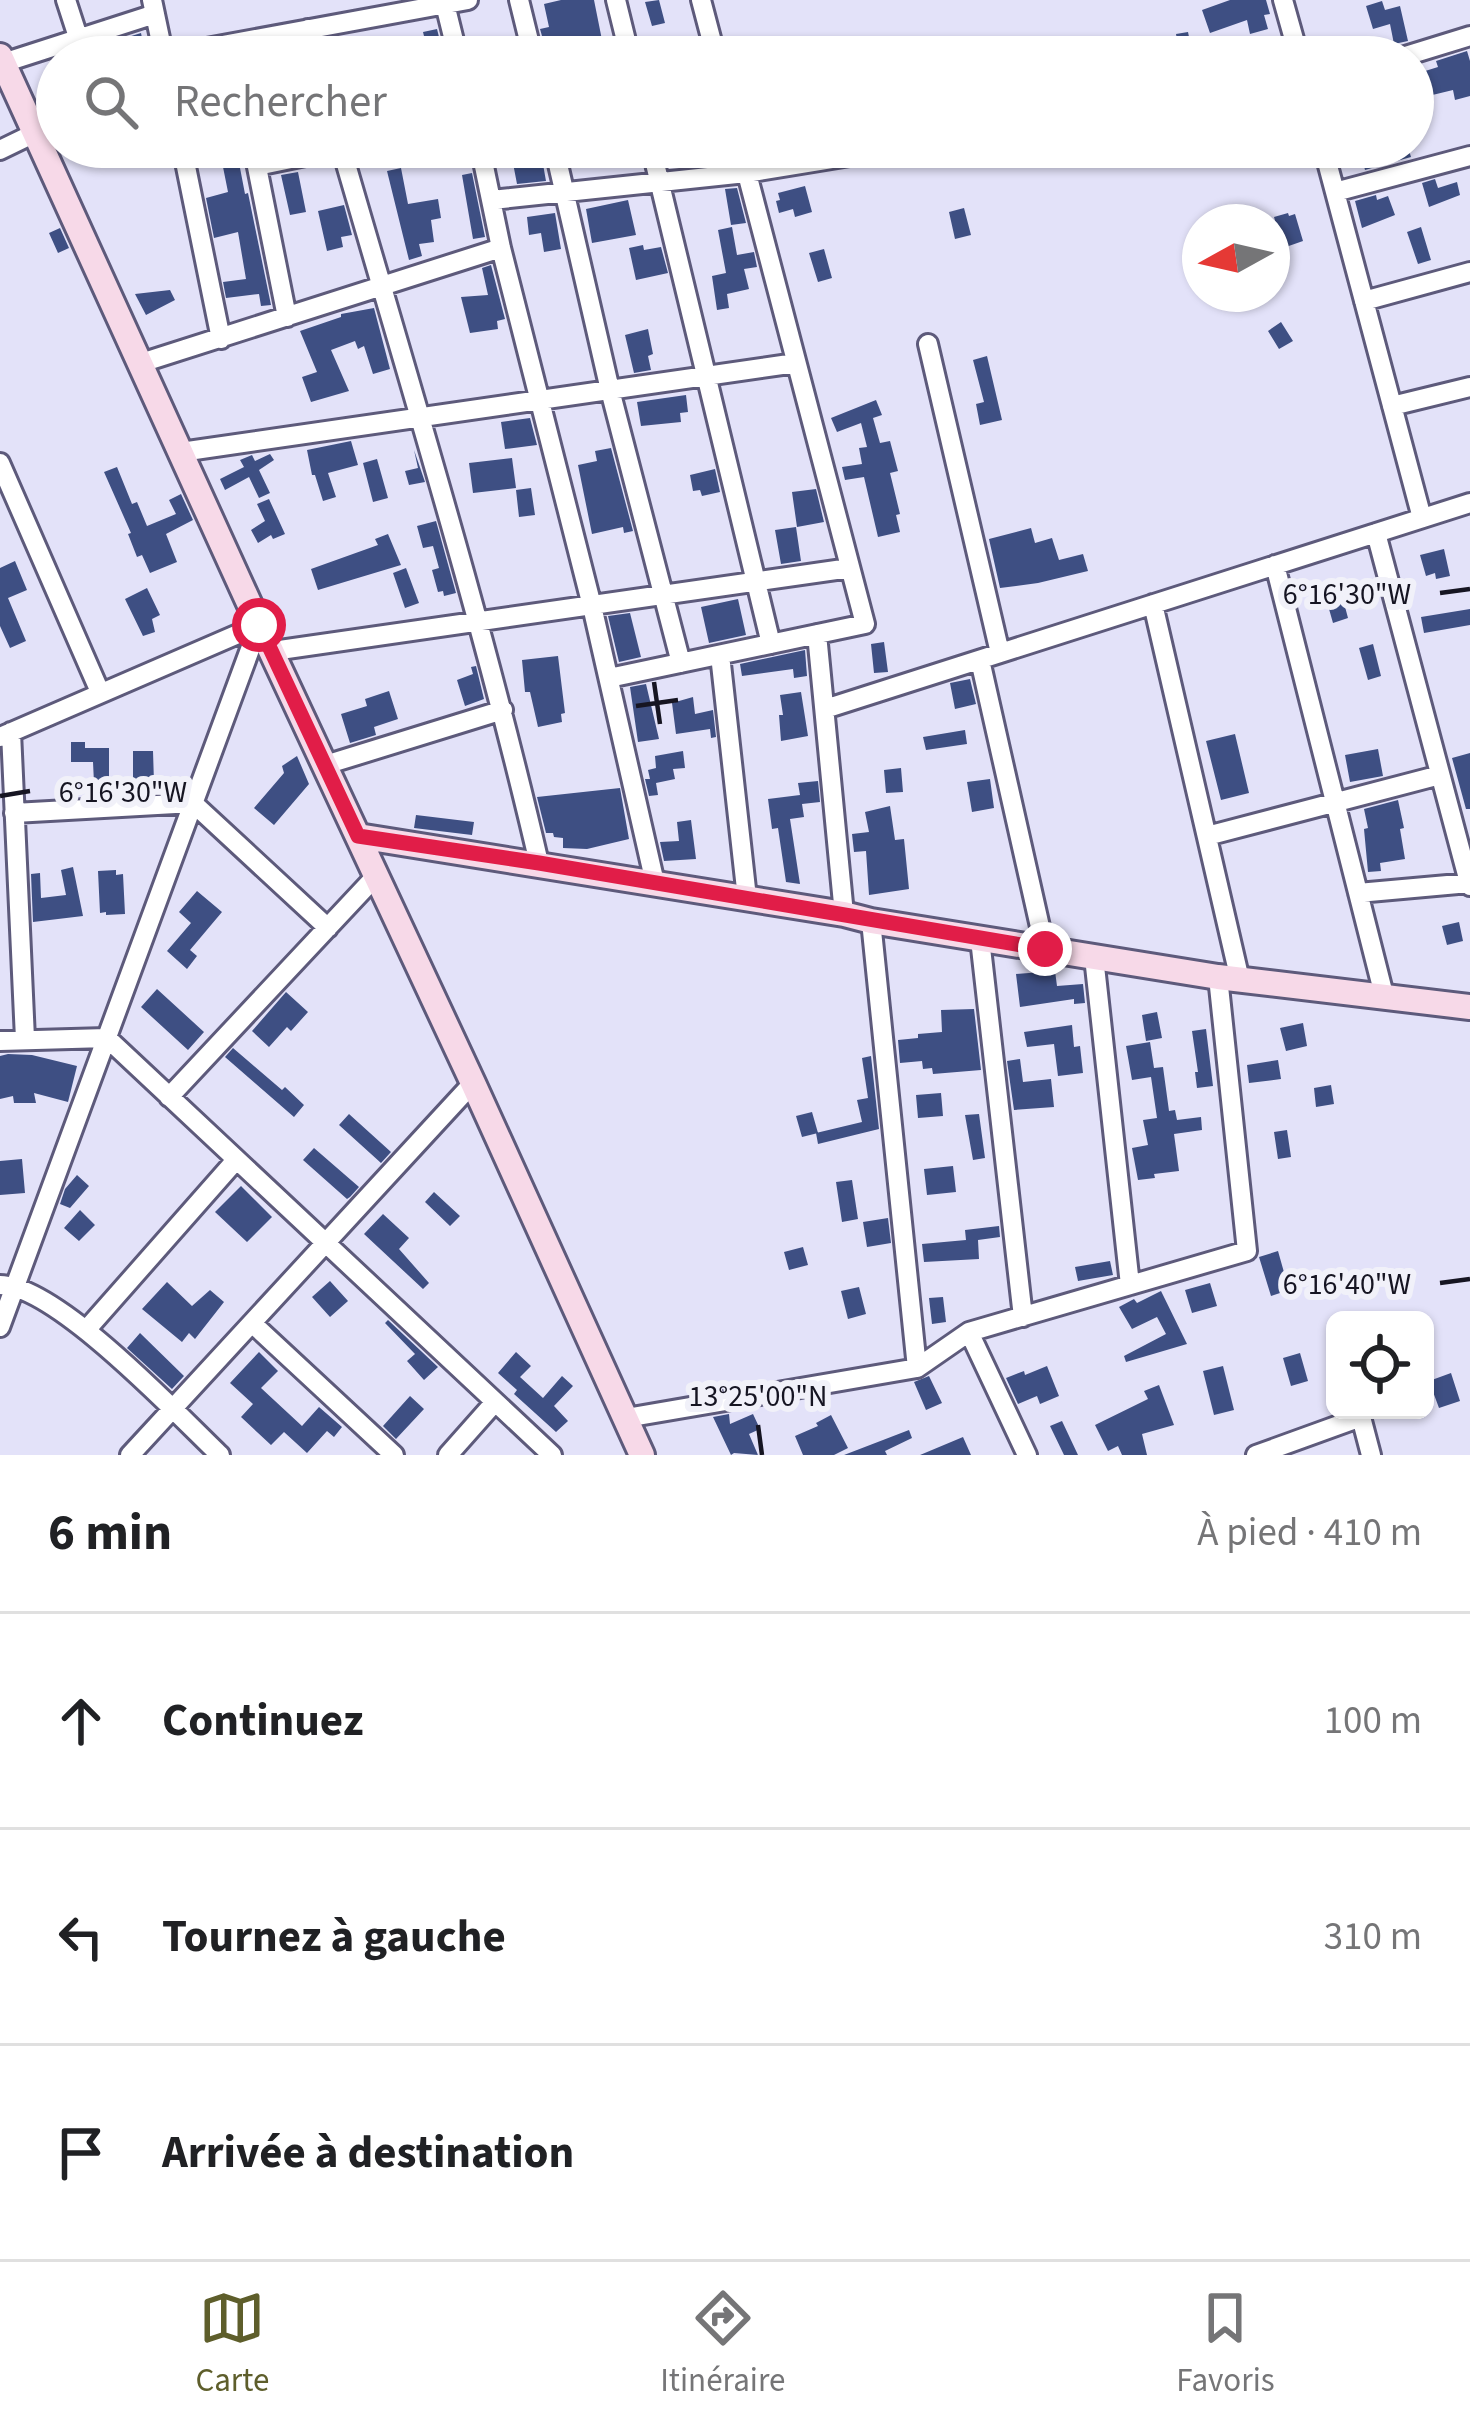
<!DOCTYPE html>
<html lang="fr">
<head>
<meta charset="utf-8">
<style>
	body { margin:0; font-family:"Source Sans 3",sans-serif; background:#f6f6f6; color:#202124 }
	.controls { position:absolute; right:36px; bottom:36px; display:grid; overflow:hidden; border-radius:18px; box-shadow:0 3px 9px #0004 }
	.controls button { width:108px; height:108px; display:grid; place-items:center; padding:0; border:0; border-bottom:3px solid #e0e0e0; background:#fff; color:#202124; font:60px sans-serif }
	.compass { position:absolute; left:1182px; top:204px; width:108px; height:108px; border-radius:50%; background:#fff; box-shadow:0 3px 9px #0004; rotate:262deg }
	.stop { position:absolute; width:36px; height:36px; margin:-27px; border:9px solid #e11d48; border-radius:50%; background:#fff }
	.stop.end { background:#e11d48; border-color:#fff; box-shadow:0 3px 12px #0008 }
	.list { margin:0; padding:0; list-style:none }
	h2 { display:flex; justify-content:space-between; align-items:center; height:156px; margin:0; padding:0 48px; font-size:51px }
	h2 small { font-size:39px; font-weight:400; color:#757577 }
	.list li { display:grid; grid-template-columns:78px 1fr auto; gap:36px; align-items:center; box-sizing:border-box; height:216px; padding:0 48px; border-top:3px solid #e0e0e0 }
	.list b { display:block; font-size:45px; white-space:nowrap }
	.list em { font-size:39px; font-style:normal; color:#757577 }
	.icon { flex:none; width:66px; height:66px; fill:none; stroke:currentColor; stroke-width:2; stroke-linecap:round; stroke-linejoin:round }
	.map { position:relative; flex:none; width:1470px; height:1455px; overflow:hidden }
	.search { position:absolute; background:#fff; box-shadow:0 3px 9px #0004; left:36px; right:36px; top:36px; height:132px; display:flex; align-items:center; gap:30px; box-sizing:border-box; padding:0 42px; border-radius:66px; color:#757577; font-size:45px }
	.sheet { height:804px; background:#fff }
	nav { display:flex; justify-content:space-around; align-items:center; box-sizing:border-box; height:168px; border-top:3px solid #e0e0e0; background:#fff; font-size:33px; color:#757577 }
	nav a { display:grid; justify-items:center; gap:6px }
	nav .on { color:#5e5e2b }
	.map>svg:first-child { display:block }
	.building { fill:#3e4f83 }
	.lines { fill:none; stroke-linecap:round; stroke-linejoin:round }
	.street-casing { stroke:#5d5a7b; stroke-width:24 }
	.secondary-casing { stroke:#5d5a7b; stroke-width:30 }
	.street { stroke:#fff; stroke-width:18 }
	.secondary { stroke:#f7d9e8; stroke-width:24 }
	.route { stroke:#e11d48; stroke-width:15 }
	.ticks { fill:none; stroke:#161522; stroke-width:4.5 }
	.ticks-label { font-size:30px; text-anchor:middle; fill:#161522; stroke:#f1f1f9; stroke-width:12; stroke-linejoin:round; paint-order:stroke }
</style>
</head>
<body>
<div class="map">
<svg width="1470" height="1455" viewBox="0 0 1470 1455">
	<rect width="100%" height="100%" fill="#e3e2f9"/>
	<path class="building" d="M561,0H594L602,40L605,39L609,57H548L540,29L549,27L544,4Z
		M659,0L665,23L652,26L645,2Z
		M1230,0H1266L1270,14L1264,15L1268,29L1250,34L1247,20L1210,33L1202,10Z
		M1382,1L1385,10L1400,6L1408,41L1394,44L1390,24L1373,29L1366,6Z
		M437,29L444,57H429L423,32Z
		M1188,32L1193,57H1180L1176,34Z
		M141,33L145,53L131,55L128,37Z
		M1467,51L1470,61V96L1455,100L1453,90L1420,98L1416,84L1425,82L1422,72L1438,67L1436,61Z
		M219,147H236L245,194L248,193L271,305L261,306L259,294L226,298L223,282L246,279L238,232L214,238L206,198L228,192Z
		M600,147H626L629,162L605,168Z
		M1179,147H1235V150L1185,165Z
		M1243,147H1282V152L1246,160Z
		M1339,147H1408L1411,157L1365,170L1363,162L1346,168Z
		M541,153L546,181L517,184L512,158Z
		M401,168L408,204L438,199L441,218L431,220L434,242L419,244L422,256L409,260L387,171Z
		M298,172L306,212L290,215L281,175Z
		M472,173L485,237L473,239L462,175Z
		M1435,179L1438,188L1457,182L1460,195L1429,207L1422,183Z
		M805,186L812,212L795,217L793,209L779,213L776,201L780,200L778,193Z
		M737,188L746,223L731,225L725,189Z
		M1376,195L1377,200L1388,196L1395,215L1362,228L1355,201Z
		M628,200L636,235L592,243L586,209Z
		M344,205L352,235L341,237L343,247L327,251L318,211Z
		M964,208L971,235L955,239L949,212Z
		M555,213L561,249L544,252L541,233L529,235L527,217Z
		M1288,213L1289,216L1295,214L1303,241L1283,248L1274,217Z
		M732,227L737,255L754,252L757,267L744,269L749,289L727,294L729,308L717,310L712,276L726,273L718,230Z
		M1421,227L1431,260L1418,264L1407,232Z
		M60,228L69,248L58,253L49,233Z
		M643,245L644,250L661,247L668,273L636,280L629,248Z
		M824,249L832,278L818,282L809,253Z
		M491,265L505,319L497,321L498,329L470,333L461,297L488,295L482,268Z
		M170,290L175,300L146,315L135,294Z
		M374,308L390,369L373,374L364,346L358,349L355,341L331,350L349,391L311,402L302,377L317,372L300,331L341,317V314Z
		M1281,322L1293,341L1279,349L1268,331Z
		M648,329L653,354L648,356L651,370L634,373L625,335Z
		M987,356L1002,420L980,425L976,404L984,402L973,360Z
		M686,395L688,412L680,413L681,422L641,426L637,402Z
		M876,400L882,415L873,418L880,443L890,441L898,471L890,473L900,514L896,515L900,532L878,537L864,477L845,480L842,467L862,464L859,448L867,447L861,423L837,432L831,418Z
		M530,418L537,445L505,449L501,422Z
		M351,441L358,465L328,473L336,497L323,501L315,475H312L307,450Z
		M611,448L633,531L624,533L623,527L592,534L578,465L597,461L595,451Z
		M414,450L425,482L409,485L405,471L418,468Z
		M270,454L274,460L259,470L270,493L259,498L249,477L225,490L220,479L244,467L240,460L252,455L255,461Z
		M512,458L516,488L473,493L469,463Z
		M377,459L388,498L373,502L363,463Z
		M117,467L132,504L137,502L147,526L176,514L169,500L181,494L193,520L166,534L177,562L150,573L142,555L137,557L128,534L131,533L104,472Z
		M715,469L720,492L702,496L700,490L693,491L690,475Z
		M531,488L535,515L519,517L516,490Z
		M816,489L824,522L797,527L792,492Z
		M269,499L285,534L273,539L271,535L258,543L251,530L265,521L257,504Z
		M436,521L456,593L444,596L443,591L438,592L432,570L439,568L433,546L423,548L417,526Z
		M796,527L801,561L781,564L775,530Z
		M1031,528L1035,543L1052,538L1059,560L1083,554L1088,571L1038,583L1000,588L989,539Z
		M388,534L401,565L318,590L311,569L378,545L375,539Z
		M1444,549L1450,576L1436,579L1435,573L1426,576L1420,555Z
		M15,561L27,590L8,598L26,641L10,648L0,626V568Z
		M406,568L419,603L405,608L393,573Z
		M1339,584L1348,618L1333,623L1323,588Z
		M147,588L160,615L152,619L155,632L143,636L125,599Z
		M738,599L746,635L709,643L701,607Z
		M1470,609V625L1424,633L1421,617Z
		M630,613L641,657L619,662L608,616Z
		M884,642L888,672L874,673L871,644Z
		M1373,644L1381,676L1368,680L1359,648Z
		M805,650L807,676L794,678L793,669L742,676L740,664Z
		M558,656L565,713L561,714L562,722L538,727L530,692H525L522,660Z
		M476,666L484,699L465,706L457,680L473,674L471,667Z
		M970,679L976,704L955,709L950,683Z
		M646,684L659,739L638,742L630,687Z
		M389,691L398,719L374,727L376,735L350,743L341,714L367,706L365,699Z
		M801,692L808,736L781,741L779,715H783L780,695Z
		M693,697L695,714L713,710L716,737L711,738L710,729L676,734L672,703Z
		M965,730L967,744L926,750L923,737Z
		M1235,734L1249,793L1221,800L1206,741Z
		M71,742H85V748H109V783H94L93,762H71Z
		M1378,749L1383,776L1350,782L1345,755Z
		M133,751H153L154,783H133Z
		M683,751L685,768L673,769L675,779L656,783L658,795L649,796L645,779H650L648,770L656,768L655,756Z
		M1470,753V809H1466L1452,758Z
		M297,756L309,784L274,825L254,808L284,773L282,766Z
		M901,768L903,792L886,793L884,770Z
		M990,779L994,808L972,812L967,782Z
		M818,781L820,802L802,804L804,817L790,819L800,884L786,882L778,828L772,829L768,799L800,795L798,783Z
		M620,788L629,839L587,849L563,848V838L554,837L553,833H546L537,797Z
		M1398,800L1404,828L1400,829L1405,859L1380,863L1381,871L1368,872L1364,829L1368,828L1364,809Z
		M890,806L895,840L904,839L909,889L869,895L866,851L854,852L852,834L869,832L865,812Z
		M416,815L474,822L472,835L414,828Z
		M691,820L696,859L664,861L660,842L679,841L677,822Z
		M73,867L83,916L33,922L31,874L40,873L41,898L66,895L61,870Z
		M116,870V875L123,874L125,914L106,915V912L100,913L98,871Z
		M197,891L222,912L190,950L197,956L187,969L167,951L191,923L179,912Z
		M1459,922L1463,941L1447,945L1442,926Z
		M1055,971L1057,986L1083,984L1085,1003L1074,1004V999L1020,1007L1016,974Z
		M157,989L204,1032L188,1050L141,1007Z
		M286,992L308,1012L291,1031L287,1027L269,1047L252,1031Z
		M974,1009L981,1070L933,1074L932,1068L923,1069L922,1061L900,1063L898,1040L918,1038V1034L942,1032L941,1010Z
		M1157,1012L1162,1038L1146,1041L1142,1015Z
		M1303,1023L1307,1046L1286,1051L1280,1028Z
		M1072,1025L1074,1047L1080,1046L1083,1073L1058,1076L1054,1044L1027,1047L1024,1032Z
		M1206,1029L1213,1086L1197,1088L1195,1072H1198L1192,1031Z
		M1150,1042L1154,1068L1163,1067L1169,1111L1175,1110L1177,1120L1201,1117L1202,1130L1174,1134L1179,1171L1154,1174L1155,1178L1138,1180L1132,1148L1148,1145L1143,1120L1157,1118L1151,1077L1132,1080L1126,1046Z
		M233,1048L282,1090L285,1087L304,1105L294,1117L225,1057Z
		M8,1054L32,1055L77,1066L68,1102L34,1093L36,1103H14L13,1096L0,1099V1056Z
		M871,1056L879,1129L818,1144L816,1133L862,1122L857,1100L868,1098L862,1058Z
		M1020,1059L1023,1082L1051,1079L1054,1107L1014,1110L1007,1061Z
		M1278,1060L1281,1079L1249,1083L1247,1065Z
		M1331,1085L1334,1104L1316,1107L1314,1088Z
		M941,1093L943,1116L918,1118L916,1095Z
		M812,1112L818,1133L802,1137L796,1116Z
		M349,1114L391,1152L381,1163L339,1125Z
		M979,1114L985,1158L973,1160L965,1115Z
		M1287,1130L1291,1157L1278,1159L1274,1132Z
		M314,1148L359,1187L350,1197L347,1199L303,1160Z
		M22,1159L25,1193L0,1195V1161Z
		M953,1166L956,1192L927,1195L924,1169Z
		M77,1175L89,1186L70,1208L60,1204L65,1189Z
		M852,1180L858,1219L842,1222L836,1182Z
		M241,1186L272,1217L247,1242L215,1212Z
		M434,1192L460,1216L450,1226L425,1202Z
		M80,1210L95,1225L79,1241L64,1228Z
		M383,1214L409,1238L399,1249L429,1283L423,1289L364,1234Z
		M888,1218L891,1243L867,1247L863,1222Z
		M999,1226L1000,1237L978,1240L979,1259L924,1262L922,1244L966,1240L965,1230Z
		M803,1247L808,1265L789,1270L784,1252Z
		M1278,1251L1289,1290L1271,1296L1259,1257Z
		M1110,1261L1113,1275L1078,1281L1075,1267Z
		M330,1281L348,1301L330,1317L312,1297Z
		M167,1282L192,1306L210,1290L224,1302L195,1339L189,1333L182,1342L142,1309Z
		M1210,1283L1217,1306L1192,1313L1185,1290Z
		M859,1287L866,1314L848,1319L841,1291Z
		M1161,1291L1187,1344L1126,1362L1124,1356L1166,1334L1157,1317L1132,1329L1119,1307L1134,1299L1137,1303Z
		M943,1297L946,1322L932,1324L929,1298Z
		M388,1320L438,1367L424,1380L407,1361L415,1354L385,1323Z
		M140,1333L184,1376L172,1389L127,1348Z
		M259,1352L278,1371L261,1388L302,1426L319,1407L342,1427L334,1437L327,1431L307,1453L284,1432L271,1445L241,1417L253,1404L230,1383Z
		M516,1352L531,1366L520,1377L543,1398L562,1376L573,1386L554,1406L568,1421L556,1432L514,1394L517,1390L498,1373Z
		M1300,1353L1308,1381L1291,1386L1283,1358Z
		M1047,1366L1059,1396L1040,1404L1037,1396L1018,1404L1006,1378L1024,1371L1025,1375Z
		M1223,1366L1234,1410L1214,1415L1203,1371Z
		M1451,1373L1460,1401L1439,1408L1429,1381Z
		M929,1376L942,1403L926,1410L914,1382Z
		M1159,1385L1174,1425L1142,1434L1147,1455H1122L1118,1446L1108,1451L1095,1425L1148,1399L1144,1391Z
		M410,1396L424,1409L396,1439L383,1426Z
		M729,1414L730,1424L753,1414L760,1429L749,1434L758,1455L734,1453L731,1455L713,1417Z
		M831,1415L848,1448L834,1455H803L795,1436L818,1426L816,1423Z
		M1062,1421L1078,1455H1064L1050,1426Z
		M909,1430L912,1438L885,1451L887,1455H844Z
		M963,1437L971,1455H920Z"/>
	<g class="lines">
		<defs>
			<path id="street" d="M66,0L78,37
				M152,0L164,57
				M444,0L458,57
				M519,0L533,57
				M616,0L630,57
				M701,0L716,57
				M1283,0L1299,57
				M308,29L315,57
				M163,56L468,0
				M1402,57L1470,36
				M3,63L155,14
				M182,147L221,339
				M253,147L287,317
				M341,147C410,385 483,622 539,863
				M480,147L501,248L592,606L655,883
				M554,147L610,390L681,663
				M651,147L771,644
				M1323,147L1422,518
				M0,150L35,133
				M257,166L349,147
				M1335,192L1470,156
				M492,200L746,173L850,156
				M1364,301L1470,272
				M928,344L1000,653
				M141,363L501,248
				M1392,406L1470,387
				M181,452L796,363
				M0,463L100,692
				M1376,533L1470,886
				M1275,565L1384,995
				M1153,604L1240,980
				M817,634L844,914
				M273,651L850,568
				M720,655L747,898
				M980,660L1045,949
				M609,678L865,624L740,147
				M825,709L1470,503
				M11,732L25,1039
				M0,737L259,625
				M325,765L503,710
				M14,813L193,803L328,928
				M1207,836L1440,775
				M1358,893L1470,883
				M871,921L917,1368
				M980,939L1023,1317
				M1094,957L1130,1285
				M0,1041L107,1038L552,1455
				M169,1097L376,876
				M0,1285C56,1285 177,1414 220,1455
				M252,1323L394,1455
				M0,1327L259,625
				M87,1329L236,1160
				M969,1332L1027,1455
				M626,1418L917,1368L969,1332L1247,1251L1218,977
				M130,1455L473,1083
				M448,1455L495,1402
				M1256,1455L1361,1417L1371,1455"/>
			<path id="secondary" d="M0,56L259,625L473,1083L642,1455
				M358,836L844,914L871,921L1218,977L1470,1007"/>
		</defs>
		<use href="#street" class="street-casing"/>
		<use href="#secondary" class="secondary-casing"/>
		<use href="#street" class="street"/>
		<use href="#secondary" class="secondary"/>
	</g>
	<g class="lines">
		<path class="route" d="M259,625L358,836L539,863L1045,949"/>
	</g>
	<path class="ticks" d="M1440,593L1470,589M654,682L660,724M636,706L678,700M0,796L30,791M1440,1283L1470,1279M758,1425L762,1455"/>
	<g class="ticks-label">
		<text x="1347" y="604">6°16'30"W</text>
		<text x="123" y="802">6°16'30"W</text>
		<text x="1347" y="1294">6°16'40"W</text>
		<text x="758" y="1406">13°25'00"N</text>
	</g>
</svg>
<div class="controls">
<button><svg class="icon" aria-label="locate" viewBox="0 0 24 24"><circle cx="12" cy="12" r="6"/><path d="M12 2v4M12 18v4M2 12h4M18 12h4"/></svg></button>
</div>
<svg class="compass" viewBox="-18 -18 36 36"><path d="M0-13l5 13h-10z" fill="#e53935"/><path d="M0 13l5-13h-10z" fill="#757577"/></svg>
<div class="stop" style="left:259px;top:625px"></div>
<div class="stop end" style="left:1045px;top:949px"></div>
<div class="search"><svg class="icon" aria-label="search" viewBox="0 0 24 24"><circle cx="10" cy="10" r="6"/><path d="M15 15l6 6"/></svg>Rechercher</div>
</div>
<section class="sheet">
<h2>6 min<small>À pied · 410 m</small></h2>
<ul class="list">
<li><svg class="icon" aria-label="ahead" viewBox="0 0 24 24"><path d="M12 20V5M6 11l6-6 6 6"/></svg><div><b>Continuez</b></div><em>100 m</em></li>
<li><svg class="icon" aria-label="left" viewBox="0 0 24 24"><path d="M17 20v-9H6M10 6l-5 5 5 5"/></svg><div><b>Tournez à gauche</b></div><em>310 m</em></li>
<li><svg class="icon" aria-label="arrive" viewBox="0 0 24 24"><path d="M6 21V4h12l-3 4 3 4H6"/></svg><div><b>Arrivée à destination</b></div></li>
</ul>
</section>
<nav>
<a class="on"><svg class="icon" aria-label="map" viewBox="0 0 24 24"><path d="M3 6l6-2 6 2 6-2v14l-6 2-6-2-6 2zM9 4v14M15 6v14"/></svg>Carte</a>
<a><svg class="icon" aria-label="directions" viewBox="0 0 24 24"><path d="M12 3l9 9-9 9-9-9zM9 14v-3h6M13 9l2 2-2 2"/></svg>Itinéraire</a>
<a><svg class="icon" aria-label="saved" viewBox="0 0 24 24"><path d="M7 4h10v16l-5-4-5 4z"/></svg>Favoris</a>
</nav>
</body>
</html>
